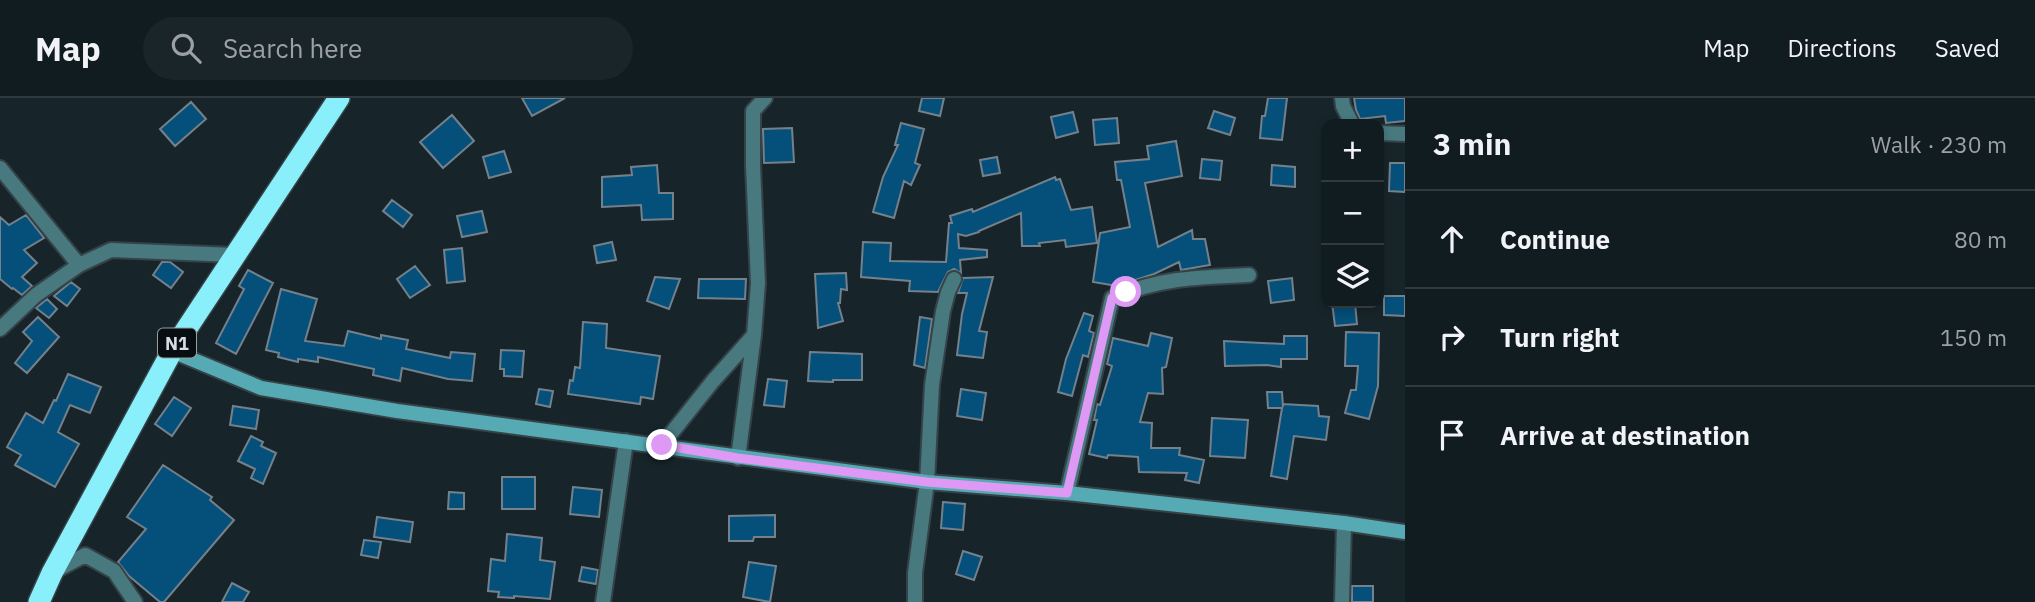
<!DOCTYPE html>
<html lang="en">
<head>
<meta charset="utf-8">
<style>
	body { margin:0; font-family:"IBM Plex Sans",sans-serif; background:#1a2529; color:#f1f3f6 }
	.controls { position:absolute; right:21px; top:21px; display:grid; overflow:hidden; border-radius:14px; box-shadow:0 4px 10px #0003 }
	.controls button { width:63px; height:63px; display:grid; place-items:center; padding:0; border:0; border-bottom:2px solid #303a3e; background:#111c20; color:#f1f3f6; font:35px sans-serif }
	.stop { position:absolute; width:21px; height:21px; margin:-16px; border:5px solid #dd99f3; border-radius:50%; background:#fff }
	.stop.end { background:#dd99f3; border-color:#fff; box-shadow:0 2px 7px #0008 }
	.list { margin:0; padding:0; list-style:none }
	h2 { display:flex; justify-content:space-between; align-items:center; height:91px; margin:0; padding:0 28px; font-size:30px }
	h2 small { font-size:23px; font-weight:400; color:#9ca1a5 }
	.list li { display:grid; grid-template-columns:46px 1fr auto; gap:21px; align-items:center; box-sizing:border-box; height:98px; padding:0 28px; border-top:2px solid #303a3e }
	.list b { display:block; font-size:26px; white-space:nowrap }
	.list em { font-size:23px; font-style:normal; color:#9ca1a5 }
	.icon { flex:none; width:38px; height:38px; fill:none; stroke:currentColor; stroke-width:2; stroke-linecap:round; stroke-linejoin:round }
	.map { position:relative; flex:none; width:1405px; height:504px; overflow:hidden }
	header { display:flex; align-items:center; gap:42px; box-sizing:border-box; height:98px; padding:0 35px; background:#111c20; border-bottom:2px solid #303a3e }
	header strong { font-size:33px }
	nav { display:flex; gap:38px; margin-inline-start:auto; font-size:24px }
	.search { width:490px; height:63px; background:#1a2529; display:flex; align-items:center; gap:18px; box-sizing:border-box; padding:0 24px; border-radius:38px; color:#9ca1a5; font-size:26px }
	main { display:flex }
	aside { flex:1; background:#111c20 }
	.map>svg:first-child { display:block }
	.building { fill:#05507b; stroke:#74818b; stroke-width:2 }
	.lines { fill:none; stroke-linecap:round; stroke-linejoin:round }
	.street-casing { stroke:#354248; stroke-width:18 }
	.secondary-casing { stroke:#354248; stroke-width:18 }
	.highway-casing { stroke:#354248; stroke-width:24 }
	.street { stroke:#47797e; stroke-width:14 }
	.secondary { stroke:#56aab3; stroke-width:14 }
	.highway { stroke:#89effa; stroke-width:21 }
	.route { stroke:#dd99f3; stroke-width:9 }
	.labels { text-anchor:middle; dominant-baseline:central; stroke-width:5; stroke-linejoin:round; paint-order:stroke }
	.shield { fill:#070d10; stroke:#969fa2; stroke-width:2 }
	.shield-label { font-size:18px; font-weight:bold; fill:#d4dde1 }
</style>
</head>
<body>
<header>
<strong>Map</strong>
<div class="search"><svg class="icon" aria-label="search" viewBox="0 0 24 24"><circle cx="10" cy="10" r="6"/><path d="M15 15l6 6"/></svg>Search here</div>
<nav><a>Map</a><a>Directions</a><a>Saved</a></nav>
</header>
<main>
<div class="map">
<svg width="1405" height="504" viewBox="0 0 1405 504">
	<rect width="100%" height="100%" fill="#17252b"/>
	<path class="building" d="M522,0H565L532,18Z
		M922,0H944L940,18L919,13Z
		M1268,0H1287L1282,42L1260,40L1262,18H1265Z
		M1354,0H1405V23L1386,25L1385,18L1360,21L1356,12Z
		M191,4L206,21L175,48L160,31Z
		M1214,13L1235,20L1230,37L1208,30Z
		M1073,14L1078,34L1056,40L1051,19Z
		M452,17L474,43L443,70L420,44Z
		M1117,20L1119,45L1095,47L1093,22Z
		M901,25L924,31L915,65L920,67L911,87L904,83L894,120L873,114L883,79L898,47H895Z
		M792,30L794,64L764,65L763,31Z
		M1176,43L1182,78L1145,85L1158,149L1192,132L1193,141H1205L1210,167L1181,172L1179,164L1154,176L1117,188L1093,184L1100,135L1130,129L1121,82H1117L1115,64L1149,61L1147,48Z
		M504,53L511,74L489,80L483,59Z
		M997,59L1000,75L983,78L980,62Z
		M1202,61L1222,63L1220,82L1200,80Z
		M1390,65H1405V94L1389,93Z
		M657,67L659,95H673V121L642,122L641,107L602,109V79L632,77L631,69Z
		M1272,67L1295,69V89L1271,87Z
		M1055,79L1056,82L1060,81L1071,112L1092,109L1097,145L1066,149L1065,142L1039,145L1040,148H1022L1021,115L979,133V134L966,138L958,136L959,150L987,152V159L960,162L961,175L954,171L948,174L938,194L909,193L910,183L861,179L863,144L891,145L890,163L946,164L949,125H952L950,118L972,111L973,114Z
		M392,102L412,117L403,129L383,113Z
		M482,113L487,134L462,139L457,118Z
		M26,117L44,140L24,152L37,165L22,179L32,188L22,197L13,190L12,191L0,181V119L9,127Z
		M612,144L616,162L597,165L594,148Z
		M462,150L465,183L447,185L444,152Z
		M162,164H170L183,174L171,190L153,177Z
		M415,168L430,187L410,200L397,181Z
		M248,172L273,185L236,256L216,245L244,191L239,188Z
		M846,175L847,192L841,191L840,205H838L843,223L818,230L815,176Z
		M655,179L680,181L669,211L647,203Z
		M993,179L979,233L987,234L983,260L957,257L962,216L967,195H958L963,180Z
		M1292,180L1294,202L1271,205L1268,183Z
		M699,181H746L745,201L698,200Z
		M71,184L80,191L67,208L54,198Z
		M281,191L317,201L305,243L344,248L348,233L381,241V237L408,242L406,251L450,260L451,254L475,256L472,283L448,281L402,270L400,283L373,277L374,271L318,259V264L298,261V264L278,259L279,255L266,252Z
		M1384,198H1405V218L1384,217Z
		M47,201L57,211L49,220L36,210Z
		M1332,205H1355L1357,226L1335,228Z
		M1084,215L1093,218L1089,233L1094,235L1088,259L1083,257L1072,298L1058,294L1066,261Z
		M38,219L59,239L27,275L15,265L32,243L23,234Z
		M920,219L932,221L925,270L914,267Z
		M583,224L607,226L606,250L660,258L653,301L641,299L640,306L568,296L570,282L573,283L575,269L580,270Z
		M1346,234L1379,235L1378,288L1369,321L1345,315L1351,292H1356L1358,268H1345Z
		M1151,235L1172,240L1166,269L1162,270L1163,296L1148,295L1140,324L1152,325L1151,350H1180L1179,357L1204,362L1199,385L1185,382L1187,375L1139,374L1138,359L1108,357L1107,360L1089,356L1097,322H1094L1097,306L1100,307L1112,268L1107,266L1113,240L1148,248Z
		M1284,238H1307V261H1281V269L1267,267L1225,268L1224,243L1284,246Z
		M501,252L524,253L522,279L504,278V271H500Z
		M810,254L862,256V282H833V284L808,283Z
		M68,276L101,289L90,315L70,307L58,334L79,346L55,389L15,367L21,357L7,349L26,315L43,325L54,302L56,303Z
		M768,281L787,283L784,309L764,307Z
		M539,291L553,293L550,309L536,306Z
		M961,291L986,295L982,322L957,318Z
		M1267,294H1282L1283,309V306L1318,308L1319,318L1329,319L1326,342L1294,338L1287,381L1271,378L1282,310H1268Z
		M174,299L191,310L172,338L155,326Z
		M233,308L259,312L256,331L230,327Z
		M1212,320L1248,322L1245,360L1210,358Z
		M251,338L263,344L261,348L276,355L263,386L251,380L255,371L238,363Z
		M163,367L212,399L210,402L234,422L164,504H160L129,478L118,464L146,431L127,419Z
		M502,379H535V411H502Z
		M573,389L602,392L599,419L570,416Z
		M449,394L464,395V411H448Z
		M943,404L965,406L963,432L941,430Z
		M775,417V439H754L753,443H729V418Z
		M377,419L413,424L410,444L374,439Z
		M507,436L542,440L540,462L555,464L550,501L514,498V500L498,499L499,494L488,493L491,461L505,463Z
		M364,442L381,444L378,460L361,457Z
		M963,453L982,459L974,482L956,476Z
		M749,464L776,468L770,504L743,499Z
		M582,469L598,472L596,486L579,483Z
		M232,485L249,494L243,504H222Z
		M1352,488H1373V504H1352Z"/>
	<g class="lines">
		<defs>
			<path id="street" d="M1342,0L1343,8L1352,26
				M1379,35L1405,36
				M0,70L79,167
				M0,231L36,197L79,167L111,152L234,157
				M754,237L758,185L753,68V13L765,0
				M662,347L713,283L754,237L738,360
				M1067,395L1112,200C1159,180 1198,179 1249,177
				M53,474L85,457L114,473L135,504
				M603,504L626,343
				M915,504V475L927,384L932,287L943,213L948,194L954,181
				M1342,504L1344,425"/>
			<path id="secondary" d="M172,253L261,290L397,313L927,384L1067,395L1344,425L1405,434"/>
			<path id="highway" d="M39,504L52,475L172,253L339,0"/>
		</defs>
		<use href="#street" class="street-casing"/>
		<use href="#secondary" class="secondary-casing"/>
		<use href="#highway" class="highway-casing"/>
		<use href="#street" class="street"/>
		<use href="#secondary" class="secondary"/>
		<use href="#highway" class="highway"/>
	</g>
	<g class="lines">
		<path class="route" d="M662,347L738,360L927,384L1067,395L1112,200L1126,194"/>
	</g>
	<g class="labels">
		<rect class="shield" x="158" y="230.5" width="38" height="29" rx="5"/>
		<g class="shield-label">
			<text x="177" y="245">N1</text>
		</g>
	</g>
</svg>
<div class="controls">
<button>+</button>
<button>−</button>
<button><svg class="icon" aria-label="layers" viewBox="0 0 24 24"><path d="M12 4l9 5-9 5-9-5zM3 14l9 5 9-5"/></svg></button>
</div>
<div class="stop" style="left:1126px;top:194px"></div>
<div class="stop end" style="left:662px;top:347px"></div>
</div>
<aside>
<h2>3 min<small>Walk · 230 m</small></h2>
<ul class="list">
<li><svg class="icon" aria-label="ahead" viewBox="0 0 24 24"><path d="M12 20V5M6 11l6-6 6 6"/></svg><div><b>Continue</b></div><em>80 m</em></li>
<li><svg class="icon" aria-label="right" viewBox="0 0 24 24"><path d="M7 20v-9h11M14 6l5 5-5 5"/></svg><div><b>Turn right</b></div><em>150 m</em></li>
<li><svg class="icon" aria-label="arrive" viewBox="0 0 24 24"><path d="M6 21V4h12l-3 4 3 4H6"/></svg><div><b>Arrive at destination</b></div></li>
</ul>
</aside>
</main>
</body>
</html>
